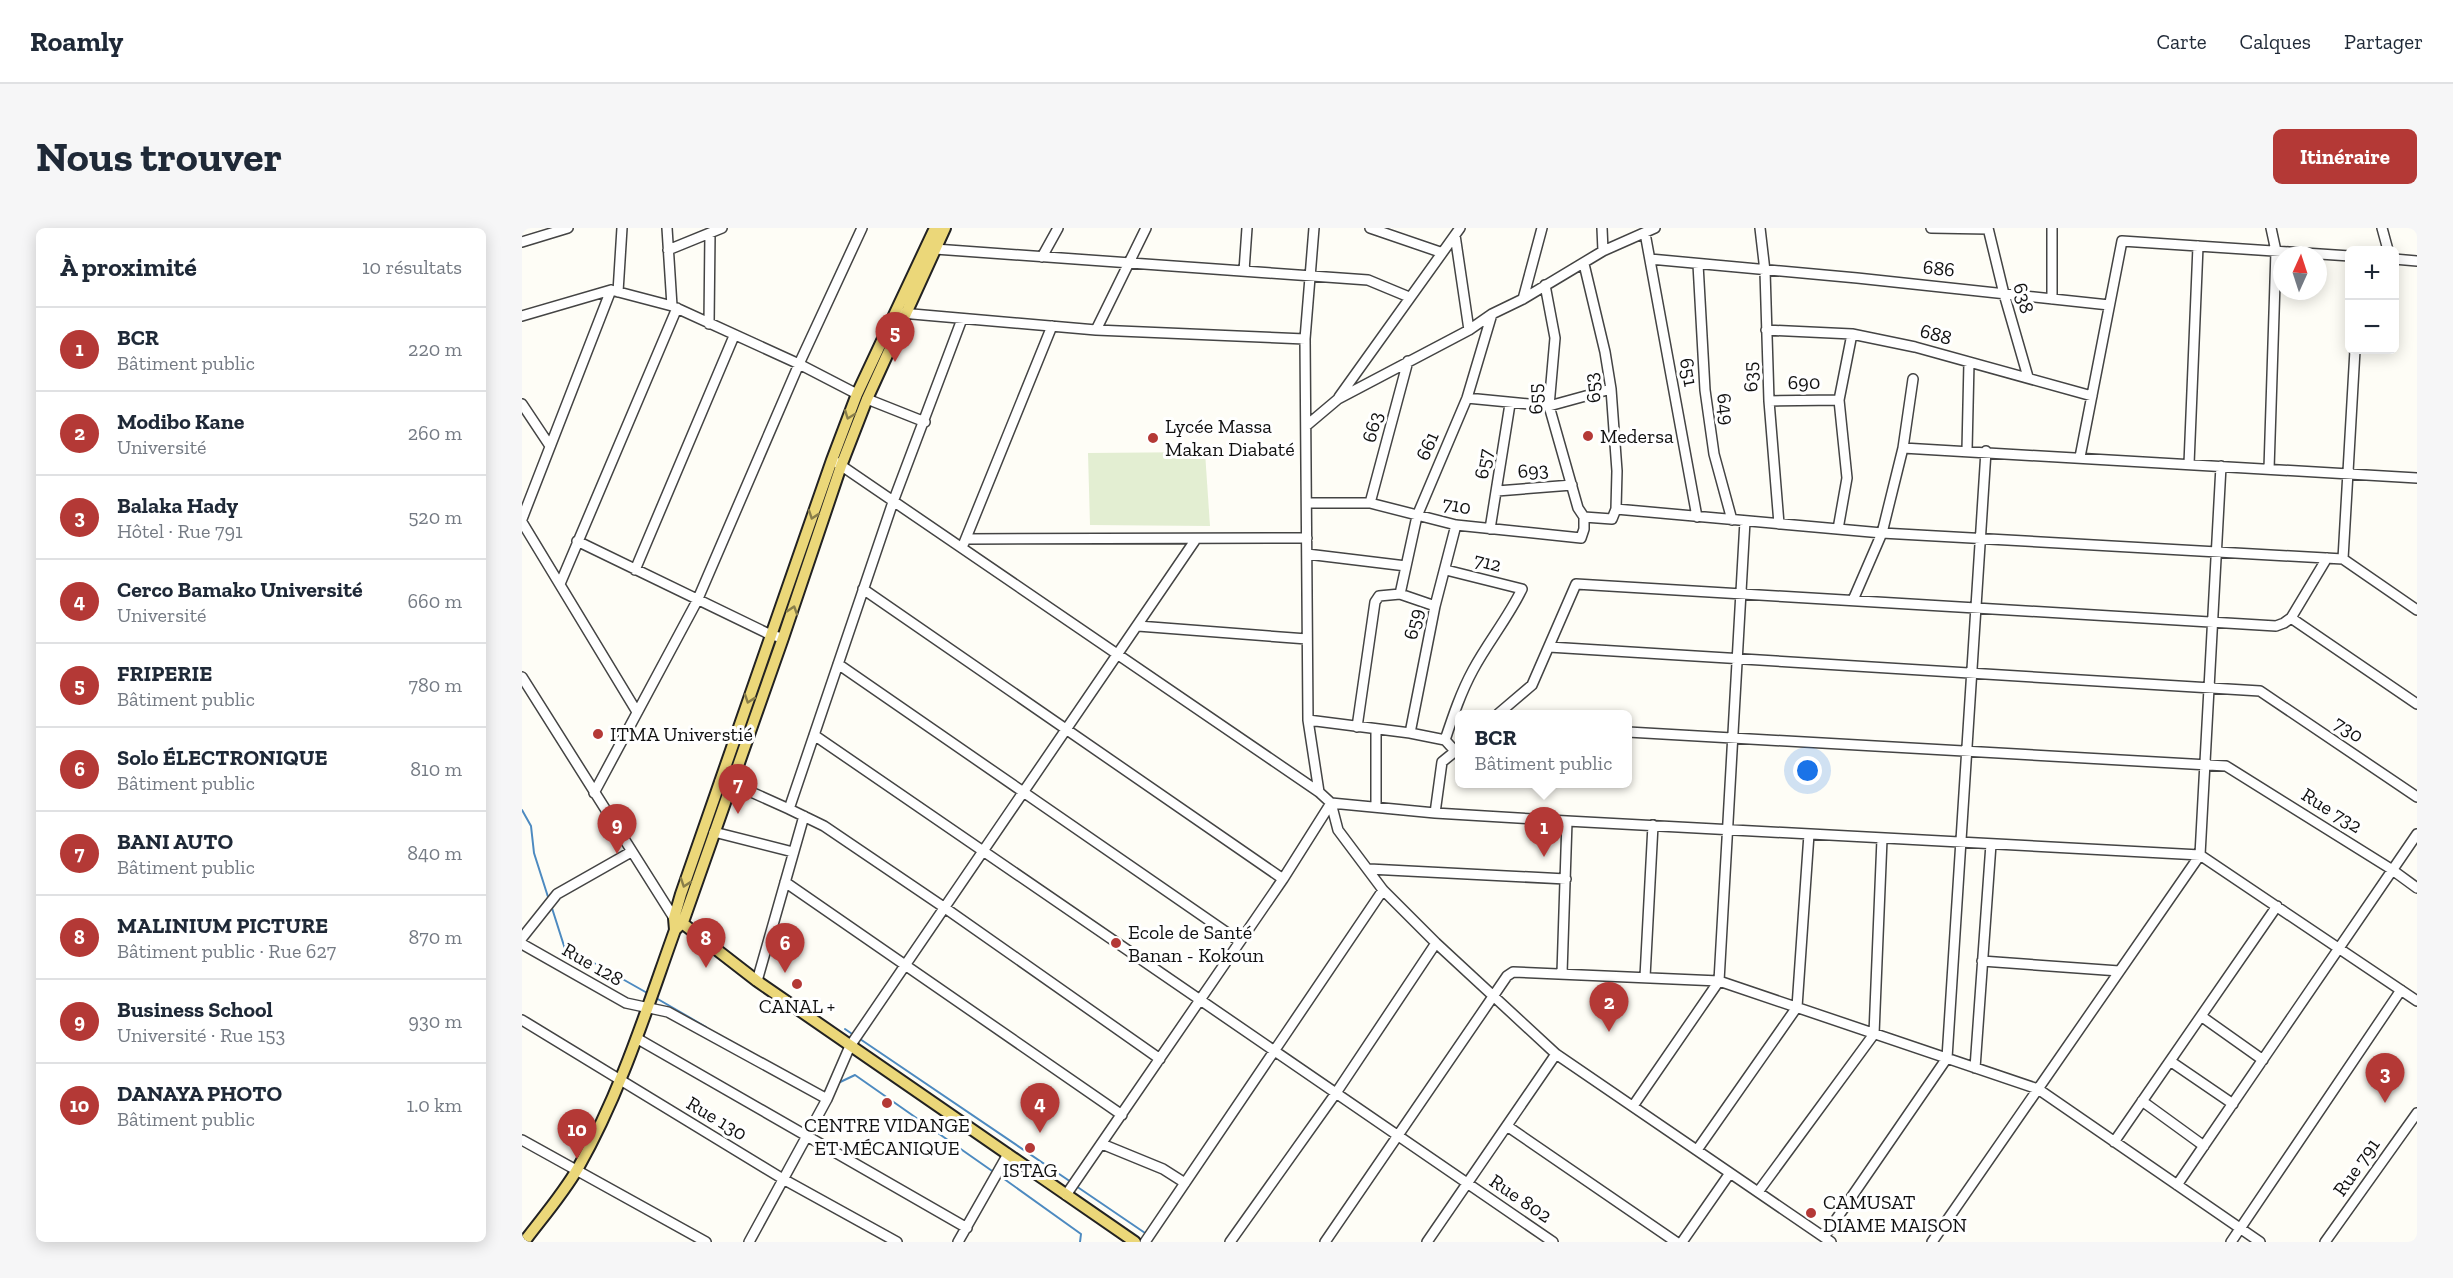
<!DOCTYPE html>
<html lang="fr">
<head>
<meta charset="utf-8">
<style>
	body { margin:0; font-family:"Zilla Slab",serif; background:#f6f6f7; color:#1f2937 }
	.controls { position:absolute; right:18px; top:18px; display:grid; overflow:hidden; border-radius:9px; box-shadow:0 3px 15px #0003 }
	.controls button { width:54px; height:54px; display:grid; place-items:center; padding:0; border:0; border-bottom:2px solid #e0e1e3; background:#fff; color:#1f2937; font:30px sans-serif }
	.compass { position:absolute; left:1751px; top:18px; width:54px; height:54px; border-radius:50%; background:#fff; box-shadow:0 3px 15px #0003; rotate:3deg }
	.you { position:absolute; left:1286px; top:543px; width:21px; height:21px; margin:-15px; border:4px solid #fff; border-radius:50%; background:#1a73e8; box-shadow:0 0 0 9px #1a73e833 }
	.badge { display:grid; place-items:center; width:39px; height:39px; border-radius:50%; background:#b43936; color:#fff; font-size:20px; font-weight:700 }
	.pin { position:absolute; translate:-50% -50px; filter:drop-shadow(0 2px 3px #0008) }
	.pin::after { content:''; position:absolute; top:32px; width:21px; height:18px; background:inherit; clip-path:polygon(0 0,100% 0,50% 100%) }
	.popup { position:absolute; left:933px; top:482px; width:177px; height:78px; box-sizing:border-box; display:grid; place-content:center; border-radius:9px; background:#fff; filter:drop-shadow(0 2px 4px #0005); font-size:20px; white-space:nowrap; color:#747a83 }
	.popup b { font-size:22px; color:#1f2937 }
	.popup::after { content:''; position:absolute; left:50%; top:100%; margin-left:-12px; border:12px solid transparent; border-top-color:#fff }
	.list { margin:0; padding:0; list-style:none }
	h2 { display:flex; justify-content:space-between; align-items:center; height:78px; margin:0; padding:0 24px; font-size:26px }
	h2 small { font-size:20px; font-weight:400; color:#747a83 }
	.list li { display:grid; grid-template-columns:39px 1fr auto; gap:18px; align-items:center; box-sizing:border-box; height:84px; padding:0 24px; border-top:2px solid #e0e1e3 }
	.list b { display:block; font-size:22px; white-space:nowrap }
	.list p { margin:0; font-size:20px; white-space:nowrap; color:#747a83 }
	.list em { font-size:20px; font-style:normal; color:#747a83 }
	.map { position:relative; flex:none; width:1895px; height:1014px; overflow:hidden; border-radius:9px }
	header { display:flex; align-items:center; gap:36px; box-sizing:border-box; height:84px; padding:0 30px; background:#fff; border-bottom:2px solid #e0e1e3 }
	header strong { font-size:28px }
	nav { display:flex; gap:33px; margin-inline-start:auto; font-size:21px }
	.intro { display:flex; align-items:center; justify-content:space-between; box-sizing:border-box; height:144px; padding:0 36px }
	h1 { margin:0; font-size:42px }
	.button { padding:15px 27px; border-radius:9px; background:#b43936; color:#fff; font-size:21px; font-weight:700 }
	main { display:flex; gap:36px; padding:0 36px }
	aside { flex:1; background:#fff; border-radius:9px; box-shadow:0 3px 15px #0003 }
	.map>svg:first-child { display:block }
	.pitch { fill:#e3eed2 }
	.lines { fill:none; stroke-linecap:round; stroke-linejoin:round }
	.stream { stroke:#4d8ac0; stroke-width:2 }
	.minor-casing { stroke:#444; stroke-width:12 }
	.major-casing { stroke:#222; stroke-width:14 }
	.minor { stroke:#fff; stroke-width:9 }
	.major { stroke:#ebd779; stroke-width:10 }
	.oneway { stroke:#897e4a }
	.poi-dot { fill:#b43936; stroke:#fff; stroke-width:2 }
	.labels { text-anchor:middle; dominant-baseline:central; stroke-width:6; stroke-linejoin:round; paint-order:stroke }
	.street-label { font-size:20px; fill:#111; stroke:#fff }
	.poi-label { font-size:20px; fill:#111; stroke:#fff; text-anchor:start }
</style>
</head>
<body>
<header>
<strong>Roamly</strong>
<nav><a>Carte</a><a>Calques</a><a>Partager</a></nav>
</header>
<div class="intro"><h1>Nous trouver</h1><a class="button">Itinéraire</a></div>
<main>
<aside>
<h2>À proximité<small>10 résultats</small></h2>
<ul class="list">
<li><span class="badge">1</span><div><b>BCR</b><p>Bâtiment public</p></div><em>220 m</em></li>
<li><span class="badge">2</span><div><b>Modibo Kane</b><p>Université</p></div><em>260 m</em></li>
<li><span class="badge">3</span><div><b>Balaka Hady</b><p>Hôtel · Rue 791</p></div><em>520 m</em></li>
<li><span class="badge">4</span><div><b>Cerco Bamako Université</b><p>Université</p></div><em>660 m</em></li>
<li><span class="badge">5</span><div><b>FRIPERIE</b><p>Bâtiment public</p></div><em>780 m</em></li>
<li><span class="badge">6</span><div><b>Solo ÉLECTRONIQUE</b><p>Bâtiment public</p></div><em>810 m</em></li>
<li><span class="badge">7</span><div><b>BANI AUTO</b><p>Bâtiment public</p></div><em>840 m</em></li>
<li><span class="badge">8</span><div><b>MALINIUM PICTURE</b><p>Bâtiment public · Rue 627</p></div><em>870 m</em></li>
<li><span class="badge">9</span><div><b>Business School</b><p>Université · Rue 153</p></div><em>930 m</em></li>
<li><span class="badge">10</span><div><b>DANAYA PHOTO</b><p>Bâtiment public</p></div><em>1.0 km</em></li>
</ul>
</aside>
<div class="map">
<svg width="1895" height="1014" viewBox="0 0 1895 1014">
	<rect width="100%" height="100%" fill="#fefdf6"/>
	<path class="pitch" d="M683,224L688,298L568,297L566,225Z"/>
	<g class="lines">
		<path class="stream" d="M0,582L9,598L12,625L27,672
			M29,677L43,721L65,731L127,766
			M134,770L184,799
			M323,801L333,808
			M338,811L549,954
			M314,856L333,847L473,945
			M478,948L559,1006L558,1014
			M554,958L626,1007"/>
		<defs>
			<path id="minor" d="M145,0L150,78
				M792,0L783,111L786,492L797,564
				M848,0L918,24
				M1080,0L1081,23
				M1238,0L1243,43L1247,173L1257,296
				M1409,0L1466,1
				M1466,0L1482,66L1506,149
				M1860,0L1866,22
				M1123,5L1175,289
				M933,7L947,102
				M0,14L46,0
				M413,21L846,52L887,69
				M146,22L200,0
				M520,29L536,0
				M1128,31L1335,50L1587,77
				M1872,31L1895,33
				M1176,36L1183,162L1192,226L1210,292
				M722,43L725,0
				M1023,57L1033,110L1027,178L1056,280L1062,289L1090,291L1094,281L1095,243L1089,161L1083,124L1062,36
				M96,64L100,0
				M1001,71L1020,0
				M1530,71V0
				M379,85L574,102L783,111
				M0,88L89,62L150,78L277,136L335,166
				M187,96L188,5
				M574,102L624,0
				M1244,102L1330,106L1393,119L1570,168
				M817,169L938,0
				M945,170L1027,178L1089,161
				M345,171L403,194
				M1247,173L1317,172
				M0,176L28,218
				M784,198L816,171L947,102L970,86L1001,71L1081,23L1133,0
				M1381,220L1391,151
				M1445,222L1447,134
				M1558,229L1600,13L1828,28
				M314,234L797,564L809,575L816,602L861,662L914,715L1034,826L1309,1014
				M1667,236L1676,18
				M1747,241L1754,23L1749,0
				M975,263L1050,257
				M785,275H848L934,297L1059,310L1062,301V289
				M848,275L886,133
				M1094,281L1360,305L1821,331L1895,382
				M0,291L89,62
				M0,294L115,484
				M968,301L988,176
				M1316,301L1325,250L1317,172L1330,106
				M444,311L785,310
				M55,313L249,407L261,410
				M442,315L530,98
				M785,326L884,338
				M1821,331L1833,122
				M113,342L212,108
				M38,356L155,80
				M341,361L761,651
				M878,366L895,288L945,170L970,86
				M1331,372L1360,305L1381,220L1895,250
				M1769,390L1895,476
				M616,398L785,411
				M1027,419L1738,463L1895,569
				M316,436L717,713
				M0,449L152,690
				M976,486L1010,457L1054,356L1754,398L1762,395L1769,390L1805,330
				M786,492L888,505L923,512L933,523
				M835,499L853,374L857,368L878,366L913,378
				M1106,504L1704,538L1869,641L1895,660
				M888,505L913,378L934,297
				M292,507L1031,1014
				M923,512C931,488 939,464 951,442C966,414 986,390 1000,361L924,342
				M198,553L209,555L267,581L302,598L423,680L638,831
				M72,565L175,373L277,136L340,0
				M809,575L913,585L1045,593L1678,627
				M854,579V501
				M267,581L371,274L440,91
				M913,585L920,534L936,521
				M192,604L271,624
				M1678,627L1895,773
				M847,641L1044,651
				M263,654L600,887
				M0,710L35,666L109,624
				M0,716L104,775L146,784L305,871
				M1460,733L1597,743
				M1040,745L1045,593
				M1123,749L1131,597
				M235,753L282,588
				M1679,788L1741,832
				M0,792L261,951L375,1014
				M116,811L445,1000
				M1648,833L1711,876
				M1453,840L1469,616
				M1620,873L1682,918
				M1111,878L1197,753L1223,293
				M985,898L1154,1014
				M0,912L184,1014
				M1592,914L1755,678
				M580,916L641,941L663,955
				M1175,922L1275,779L1287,606
				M1655,957L1895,606
				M1236,964L1352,806L1360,611
				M544,967L761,651L809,575
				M1302,1009L1425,830L1464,223
				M227,1014L305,871L328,818L674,311
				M436,1014L486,926
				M623,1014L861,662
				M708,1014L814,865L914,715
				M803,1014L985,748L991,744L1197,753L1516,861L1738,1014
				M905,1014L1034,826
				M1160,1014L1208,945
				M1410,1014L1678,627L1699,238
				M1709,1014L1879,762
				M1803,1014L1895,885"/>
			<path id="major" d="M155,691L235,753L613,1014
				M153,702L152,690L159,666L310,232L335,166L413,0
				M2,1014C20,990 41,966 56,940C99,864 124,783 153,702L161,694L261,410L319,238L345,171L423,0"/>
		</defs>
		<use href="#minor" class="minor-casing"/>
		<use href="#major" class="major-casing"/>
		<use href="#minor" class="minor"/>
		<use href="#major" class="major"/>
	</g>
	<defs><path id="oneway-chevron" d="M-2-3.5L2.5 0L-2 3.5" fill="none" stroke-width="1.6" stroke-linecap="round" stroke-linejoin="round" transform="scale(1.5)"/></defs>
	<g class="oneway">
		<use href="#oneway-chevron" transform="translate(327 187) rotate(111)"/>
		<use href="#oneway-chevron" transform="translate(291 287) rotate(109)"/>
		<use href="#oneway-chevron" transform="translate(271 382) rotate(-72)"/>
		<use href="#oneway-chevron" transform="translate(227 471) rotate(109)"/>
		<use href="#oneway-chevron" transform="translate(163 655) rotate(109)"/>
	</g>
	<g class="poi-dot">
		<circle cx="1066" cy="208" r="6"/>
		<circle cx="631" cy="210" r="6"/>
		<circle cx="76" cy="506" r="6"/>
		<circle cx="594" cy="715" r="6"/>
		<circle cx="275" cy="756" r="6"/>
		<circle cx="365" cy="875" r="6"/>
		<circle cx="508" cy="920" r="6"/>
		<circle cx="1289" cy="985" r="6"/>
	</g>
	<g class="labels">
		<g class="street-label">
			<text transform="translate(1417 40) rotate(6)">686</text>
			<text transform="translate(1502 70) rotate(74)">638</text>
			<text transform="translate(1414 106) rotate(15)">688</text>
			<text transform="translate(1167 144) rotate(80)">651</text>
			<text transform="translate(1228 149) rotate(-92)">635</text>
			<text transform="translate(1282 154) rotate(-1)">690</text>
			<text transform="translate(1070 160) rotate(-97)">653</text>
			<text transform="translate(1013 171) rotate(-92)">655</text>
			<text transform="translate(1204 181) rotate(83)">649</text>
			<text transform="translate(850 199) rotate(-75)">663</text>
			<text transform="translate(905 218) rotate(-67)">661</text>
			<text transform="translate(961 236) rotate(-81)">657</text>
			<text transform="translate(1011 242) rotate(-4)">693</text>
			<text transform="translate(935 277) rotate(10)">710</text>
			<text transform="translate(966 334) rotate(14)">712</text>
			<text transform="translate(891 396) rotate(-78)">659</text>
			<text transform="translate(1827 501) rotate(34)">730</text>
			<text transform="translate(1810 582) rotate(32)">Rue 732</text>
			<text transform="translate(71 736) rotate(30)">Rue 128</text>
			<text transform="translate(195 890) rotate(31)">Rue 130</text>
			<text transform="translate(1834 939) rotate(-55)">Rue 791</text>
			<text transform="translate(999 970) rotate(34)">Rue 802</text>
		</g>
		<g class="poi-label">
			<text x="643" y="198">Lycée Massa<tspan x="643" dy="23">Makan Diabaté</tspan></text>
			<text x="1078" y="208">Medersa</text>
			<text x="88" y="506">ITMA Universtié</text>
			<text x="606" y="704">Ecole de Santé<tspan x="606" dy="23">Banan - Kokoun</tspan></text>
			<text x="275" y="778" text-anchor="middle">CANAL +</text>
			<text x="365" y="897" text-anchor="middle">CENTRE VIDANGE<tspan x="365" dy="23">ET MÉCANIQUE</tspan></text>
			<text x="508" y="942" text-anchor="middle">ISTAG</text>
			<text x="1301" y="974">CAMUSAT<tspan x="1301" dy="23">DIAME MAISON</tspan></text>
		</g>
	</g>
</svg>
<div class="controls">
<button>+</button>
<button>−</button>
</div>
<svg class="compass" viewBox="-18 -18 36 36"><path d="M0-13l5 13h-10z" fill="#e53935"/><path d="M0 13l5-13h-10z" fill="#747a83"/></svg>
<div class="you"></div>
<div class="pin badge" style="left:1022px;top:629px">1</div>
<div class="popup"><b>BCR</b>Bâtiment public</div>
<div class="pin badge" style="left:1087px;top:804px">2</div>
<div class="pin badge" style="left:1863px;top:875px">3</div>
<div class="pin badge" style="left:518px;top:905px">4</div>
<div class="pin badge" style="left:373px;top:134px">5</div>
<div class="pin badge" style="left:263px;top:745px">6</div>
<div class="pin badge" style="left:216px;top:586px">7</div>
<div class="pin badge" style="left:184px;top:740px">8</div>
<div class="pin badge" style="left:95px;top:626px">9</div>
<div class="pin badge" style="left:55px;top:931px">10</div>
</div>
</main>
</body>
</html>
